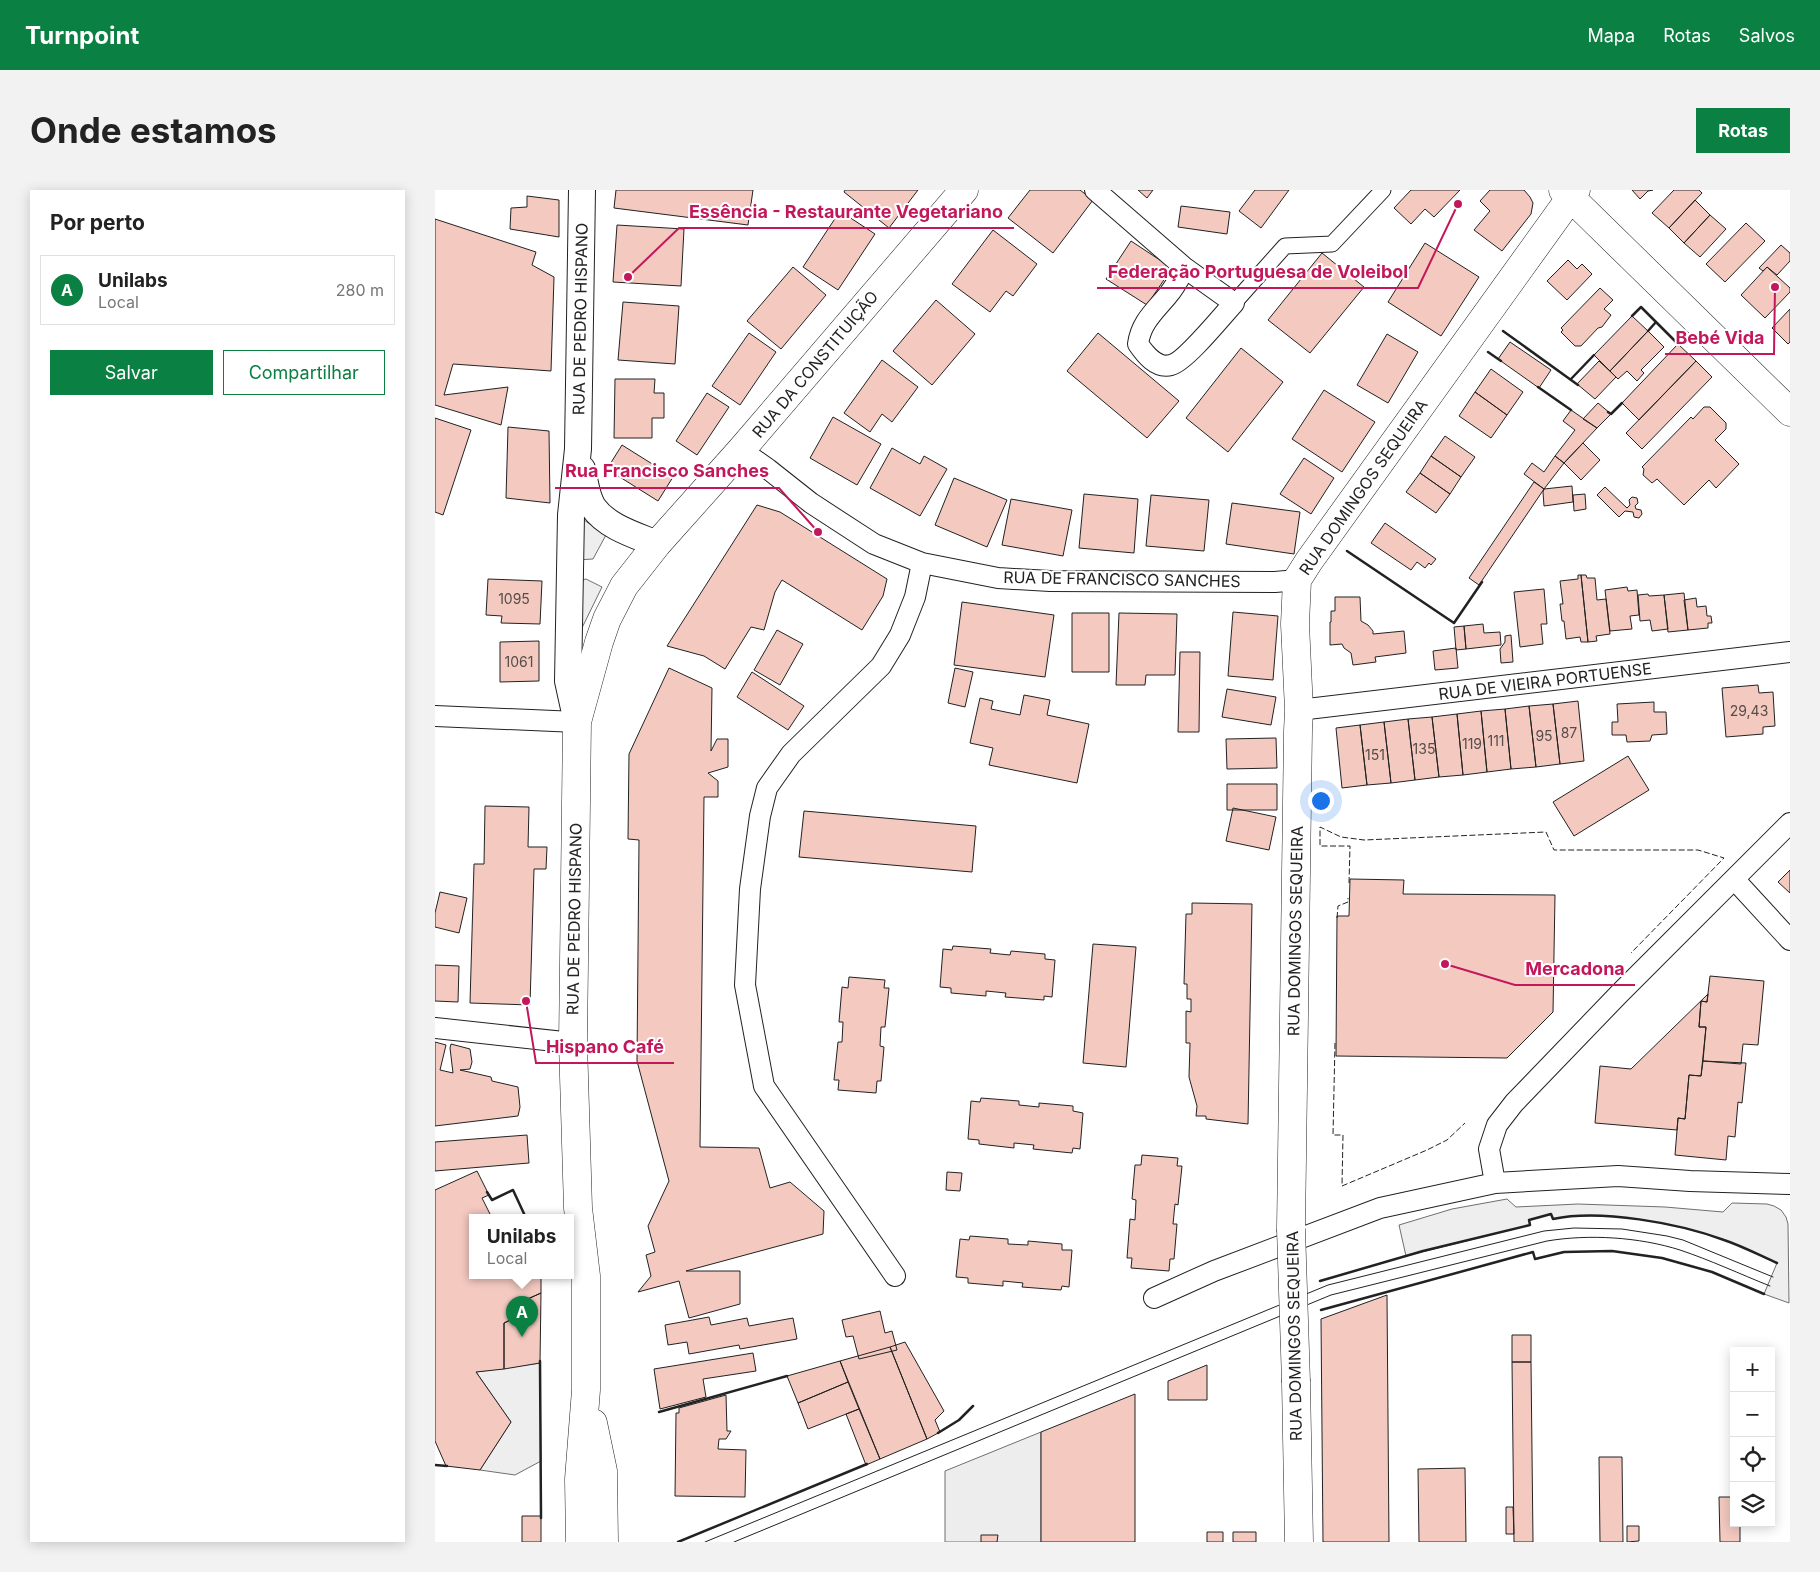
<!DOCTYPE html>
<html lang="pt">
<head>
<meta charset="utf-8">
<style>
	body { margin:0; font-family:Inter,sans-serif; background:#f2f2f2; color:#222 }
	.controls { position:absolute; right:15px; bottom:15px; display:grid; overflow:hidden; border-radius:0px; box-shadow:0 2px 12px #0003 }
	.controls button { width:45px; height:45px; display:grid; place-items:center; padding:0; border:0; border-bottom:1px solid #e0e0e0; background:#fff; color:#222; font:25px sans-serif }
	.you { position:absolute; left:885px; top:610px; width:18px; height:18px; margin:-12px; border:4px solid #fff; border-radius:50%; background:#1a73e8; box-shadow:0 0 0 8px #1a73e833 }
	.badge { display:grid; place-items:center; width:32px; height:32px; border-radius:50%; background:#0b8043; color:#fff; font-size:16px; font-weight:700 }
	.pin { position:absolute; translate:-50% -41px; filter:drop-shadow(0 1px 2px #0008) }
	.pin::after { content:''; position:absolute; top:26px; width:18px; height:15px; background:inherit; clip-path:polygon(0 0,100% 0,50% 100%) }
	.popup { position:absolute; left:34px; top:1024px; width:105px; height:65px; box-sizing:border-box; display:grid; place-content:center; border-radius:0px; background:#fff; filter:drop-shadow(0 1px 4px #0005); font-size:16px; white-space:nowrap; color:#767676 }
	.popup b { font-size:19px; color:#222 }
	.popup::after { content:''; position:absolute; left:50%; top:100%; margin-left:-10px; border:10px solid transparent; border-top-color:#fff }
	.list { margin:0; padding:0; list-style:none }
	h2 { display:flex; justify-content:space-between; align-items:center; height:65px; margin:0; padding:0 20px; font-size:21px }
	h2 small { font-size:16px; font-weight:400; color:#767676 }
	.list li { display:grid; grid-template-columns:32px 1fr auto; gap:15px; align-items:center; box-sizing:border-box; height:70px; margin:0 10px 10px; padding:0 10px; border:1px solid #e0e0e0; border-radius:0px }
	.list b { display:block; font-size:19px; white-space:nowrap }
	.list p { margin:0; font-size:16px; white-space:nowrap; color:#767676 }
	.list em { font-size:16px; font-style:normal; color:#767676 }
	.actions { display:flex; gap:10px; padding:15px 20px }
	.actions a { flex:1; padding:11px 0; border:1px solid #0b8043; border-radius:0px; text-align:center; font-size:18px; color:#0b8043 }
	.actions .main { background:#0b8043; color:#fff }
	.icon { flex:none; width:28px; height:28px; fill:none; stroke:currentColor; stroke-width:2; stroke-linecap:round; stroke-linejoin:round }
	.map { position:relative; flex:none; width:1355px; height:1352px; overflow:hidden; border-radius:0px }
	header { display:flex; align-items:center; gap:30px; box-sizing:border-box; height:70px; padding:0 25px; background:#0b8043; color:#fff }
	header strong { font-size:24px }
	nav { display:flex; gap:28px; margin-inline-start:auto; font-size:18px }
	.intro { display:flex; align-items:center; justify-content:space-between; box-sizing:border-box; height:120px; padding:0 30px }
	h1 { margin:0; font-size:35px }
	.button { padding:12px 22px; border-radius:0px; background:#0b8043; color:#fff; font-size:18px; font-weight:700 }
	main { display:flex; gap:30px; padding:0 30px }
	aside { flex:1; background:#fff; border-radius:0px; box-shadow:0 2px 12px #0003 }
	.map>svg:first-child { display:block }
	.green { fill:#eee; stroke:#6f6f6f }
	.parking { fill:#ededed; stroke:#6f6f6f }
	.building { fill:#f3c9c0; stroke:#222 }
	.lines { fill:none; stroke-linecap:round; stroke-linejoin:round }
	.pedestrian-casing { stroke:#222; stroke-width:17 }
	.minor-casing { stroke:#222; stroke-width:22 }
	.tertiary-casing { stroke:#222; stroke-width:28 }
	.secondary-casing { stroke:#222; stroke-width:29 }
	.pedestrian { stroke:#fff; stroke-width:15 }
	.minor { stroke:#fff; stroke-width:20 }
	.tertiary { stroke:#fff; stroke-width:26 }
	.secondary { stroke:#fff; stroke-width:28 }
	.tram { stroke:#222; stroke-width:1 }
	.secondary-bridge-casing { stroke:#222; stroke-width:29; stroke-linecap:butt }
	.secondary-bridge { stroke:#fff; stroke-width:28 }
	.fence { stroke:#222; stroke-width:1; stroke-dasharray:6 2.5; stroke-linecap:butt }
	.wall { stroke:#222; stroke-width:2.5 }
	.labels { text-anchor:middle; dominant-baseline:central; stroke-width:4; stroke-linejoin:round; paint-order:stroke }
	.number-label { font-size:14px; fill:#564c4a }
	.street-label { font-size:16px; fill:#222; stroke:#fff }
	.leader { fill:none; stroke:#c2185b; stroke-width:2 }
	.callout-dot { fill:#c2185b; stroke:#fff; stroke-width:2 }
	.callout-label { font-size:18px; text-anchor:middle; font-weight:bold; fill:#c2185b; stroke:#fff; stroke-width:4; stroke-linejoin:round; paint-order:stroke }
</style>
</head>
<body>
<header>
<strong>Turnpoint</strong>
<nav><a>Mapa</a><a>Rotas</a><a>Salvos</a></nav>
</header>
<div class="intro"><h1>Onde estamos</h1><a class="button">Rotas</a></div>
<main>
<aside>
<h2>Por perto<small></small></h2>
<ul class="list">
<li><span class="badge">A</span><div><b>Unilabs</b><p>Local</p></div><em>280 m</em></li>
</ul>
<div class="actions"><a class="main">Salvar</a><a>Compartilhar</a></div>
</aside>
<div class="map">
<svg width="1355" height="1352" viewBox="0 0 1355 1352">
	<rect width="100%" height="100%" fill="#fff"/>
	<path class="green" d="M143,326L171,345L158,369L141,370Z
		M151,389L167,397L143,446L142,391Z
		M1072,1009L1081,1017L1143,1014L1230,1017L1288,1022L1297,1013L1332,1014L1339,1016L1346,1020L1351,1027L1353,1034L1354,1113L1329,1104L1342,1073C1324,1065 1307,1056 1289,1050C1242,1033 1166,1019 1118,1029L1116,1024L1094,1030L1095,1035L971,1066L964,1035L1017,1019Z
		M105,1173L106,1271L80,1285L45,1280L76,1232L41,1182Z"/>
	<path class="parking" d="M606,1242V1352H510V1281Z"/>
	<path class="building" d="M181,0H318L313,35L179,18Z
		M410,0H483L454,38L409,2Z
		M595,0H645L658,10L618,63L573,28Z
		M703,0H718L712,8Z
		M820,0H854L826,38L804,21Z
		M976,0H1025L999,27L990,19L976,34L959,18Z
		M1055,0H1089L1095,7L1098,13L1096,24L1067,61L1039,40L1055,21L1045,11Z
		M1197,0H1218L1213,1L1205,9Z
		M1239,0H1264L1267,3L1234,38L1217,23Z
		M92,6L124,10V47L75,39L76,18L92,17Z
		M1260,10L1275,25L1249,53L1234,38Z
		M746,16L795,22L792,44L743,37Z
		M405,21L440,44L403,100L368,77Z
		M1275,25L1291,39L1265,67L1249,53Z
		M0,29L101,62L97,75L119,87L116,181L18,174L9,205L73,197L66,235L0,215Z
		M1311,33L1330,51L1290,92L1271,74Z
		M182,35L249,39L246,96L178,92Z
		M558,40L602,74L578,106L571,101L555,122L517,94Z
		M696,51L737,78L712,115L671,89Z
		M990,53L1044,87L1006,146L953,112Z
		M1346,55L1355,63V71L1342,85L1332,77L1328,81L1324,78Z
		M887,63L929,97L875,163L833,130Z
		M1133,70L1142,79L1147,74L1157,84L1132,110L1112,91Z
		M358,77L391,105L346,159L312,131Z
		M1332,77L1355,98V102L1330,128L1306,105Z
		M1165,98L1178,110L1169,119L1176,125L1167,137L1163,138L1146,156H1140L1126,142L1128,140L1126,138Z
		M501,110L540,144L497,195L458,161Z
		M188,112L244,116L240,174L183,170Z
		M1355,119V152L1353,154L1337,138Z
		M1197,126L1213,141L1175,181L1159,165Z
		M1213,141L1229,157L1206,180L1209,183L1202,191L1192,181L1183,189L1175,181Z
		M314,143L341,162L305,215L277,196Z
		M663,143L744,211L712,248L632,181Z
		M952,144L983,162L953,213L922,195Z
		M1075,152L1116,180L1104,198L1063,169Z
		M1243,154L1261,171L1204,230L1187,213Z
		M806,158L848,192L793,262L751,228Z
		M447,170L483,197L457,232L447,224L435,242L409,223Z
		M1164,171L1181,187L1160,209L1142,194Z
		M1261,171L1277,187L1207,259L1191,243Z
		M1056,179L1088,202L1072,225L1040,202Z
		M180,189H220L219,203H229V228H217V248H179Z
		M889,200L940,232L907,282L857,249Z
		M1040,202L1072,225L1056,248L1024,226Z
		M272,203L294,217L262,265L241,251Z
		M1163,213L1176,224L1162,238L1148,229Z
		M1269,217H1275L1291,233V239L1280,250L1304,274L1281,298L1274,290L1249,315L1222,289L1217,293L1208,285L1209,279L1207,277L1256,227L1258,229Z
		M1136,220L1162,238L1129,273L1120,266L1140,240L1128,231Z
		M398,227L446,254L422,295L375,268Z
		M0,228L36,240L8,325L0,322Z
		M73,237L114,241L115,313L71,308Z
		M1010,246L1040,267L1026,287L996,266Z
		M1148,253L1165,270L1146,290L1129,273Z
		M187,255L238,287L223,311L172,279Z
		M457,258L485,274L489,266L512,279L485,326L435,298Z
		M996,266L1026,287L1015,304L985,283Z
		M1120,266L1129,273L1109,299L1089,284L1097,273L1109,282Z
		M869,268L899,288L876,324L845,304Z
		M985,283L1015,304L1001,323L971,302Z
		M519,288L572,310L552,357L500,335Z
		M1099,292L1109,299L1044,395L1034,388Z
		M1137,296L1138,312L1109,316L1108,302L1109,299Z
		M1170,297L1192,318L1195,315L1194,310L1197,307L1202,308L1203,313L1200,316L1201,319L1206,320L1207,324L1204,328L1199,327L1198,322L1190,321L1184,327L1162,305Z
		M649,304L703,309L699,363L644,358Z
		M1150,304L1151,319L1139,321L1138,305Z
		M716,305L774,310L769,361L711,356Z
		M576,309L637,320L628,366L567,355Z
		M797,313L865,322L859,364L791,354Z
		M322,315L345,322L452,389L448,406L427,440L347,390L340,402L329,440L316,437L290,479L269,466L232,456Z
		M950,333L1001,369L996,375L994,373L990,378L982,372L976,380L936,353Z
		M1143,385H1146L1153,452H1146L1145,447L1131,449L1129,431H1127L1125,414H1128L1125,391L1143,389Z
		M1146,385H1151L1152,388H1160L1162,410L1171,409L1175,444L1161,446L1162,451L1153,452Z
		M53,389L107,391L105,434L66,433L67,426L51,425Z
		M1192,397L1193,401L1202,400L1204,425L1195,426L1197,439L1175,441L1170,400Z
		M1109,399L1112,434H1106L1108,454L1085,457L1079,402Z
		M1249,403L1253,440L1233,442L1229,405Z
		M1213,404L1214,406L1229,405L1233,439L1217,441L1215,430L1205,431L1203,405Z
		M900,407H925L926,431L933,435L938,441V444L969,441L971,463L940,467L941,472L918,475L916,463L909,458L907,454L895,455V432H896V421H900Z
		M1261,408L1262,417L1271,416L1272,426H1276L1277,433H1273V438L1253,440L1249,410Z
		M527,412L619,425L610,487L519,475Z
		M798,422L843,426L838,490L793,486Z
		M637,423H674V482H637Z
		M684,423L742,424L740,485H711L710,495H681Z
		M1048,434L1049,443L1065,442L1066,455L1031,459L1029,436Z
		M1029,436L1031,459L1021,460L1019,437Z
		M342,440L368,454L345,495L319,480Z
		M1076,445L1078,472L1066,473L1065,459L1070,452V446Z
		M104,451V491L65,492V452Z
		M1021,458L1023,478L1000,480L998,461Z
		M745,462H765L764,542H743Z
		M234,478L277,498L276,561L282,549H293V577L273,583L283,591V607H269L265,957L324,958L335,998L355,992L389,1021L388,1044L251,1081H305V1114L254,1128L244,1091L203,1102L216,1086L211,1065L220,1062L213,1036L234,991L202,871L204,650L193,649L194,564Z
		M520,478L538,482L530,517L513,513Z
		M317,482L369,516L353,540L302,507Z
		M1323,495L1324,503L1338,502L1340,536L1328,537V544L1291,547L1287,498Z
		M792,499L841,507L836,535L787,527Z
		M589,505L615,510L612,525L654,534L642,593L554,575L558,558L535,553L545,508L558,511L556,519L585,525Z
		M1143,511L1149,571L1125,574L1118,514Z
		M1219,512V522H1231L1232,544L1217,545L1215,551L1192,552L1191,545H1177V532H1183L1182,514Z
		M1118,514L1125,574L1101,577L1094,516Z
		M1094,516L1101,577L1076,579L1070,519Z
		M1070,519L1076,579L1052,582L1046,521Z
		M1046,521L1052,582L1028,585L1022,524Z
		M1022,524L1028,585L1004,587L997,527Z
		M997,527L1004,587L980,590L973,529Z
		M973,529L980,590L956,593L949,532Z
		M949,532L956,593L932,595L925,535Z
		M925,535L932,595L907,598L901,538Z
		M841,548L842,578L792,579L791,549Z
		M1193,566L1214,600L1139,646L1118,612Z
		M792,594H842V620H792Z
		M50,616L94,617L93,657H112L111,679H99L95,815L35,813L39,674H49Z
		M798,618L841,627L834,660L791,651Z
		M369,621L541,636L537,682L364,667Z
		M1355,680V703L1343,692Z
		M915,689L969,690L968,704L1120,705L1118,822L1072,868L901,866L902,726H914Z
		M5,702L32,708L24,743L0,737V723Z
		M757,713L817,714L813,934L771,929V926H761L762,916L754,887L755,853H751V821L756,822V809H752V794H749L751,724H757Z
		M658,754L701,757L691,877L648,873Z
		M518,756L556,759L555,763L575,765L576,761L610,764V769L620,770L617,807L609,806V810L570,807L571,803L551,801V806L516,803V798L505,797L508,759L517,760Z
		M0,775L24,776L23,812L0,811Z
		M1275,786L1329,791L1323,855L1308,854L1306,874L1268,871L1271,837H1264L1266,811L1272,812Z
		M414,787L450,790L449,798H454L450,837H446L445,856L449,857L446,891H442L441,903L403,900L404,890H399L403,852H407L408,832H404L407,797L413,798Z
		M1273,804L1272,812L1266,811L1264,837H1271L1266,886L1254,885L1250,929L1243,928L1242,940L1160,933L1165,876L1196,879Z
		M0,852L11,855L5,880L18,883L15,858L16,854L35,859L37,872L35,879L25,880L56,887L57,891L83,897L85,917L83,926L0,936Z
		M1268,871L1311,873L1307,913L1303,912L1300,947L1293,946L1291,970L1240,965L1243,928L1250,929L1254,885L1266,886Z
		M546,908L584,911V915L604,917V913L638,916V921L648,923L645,959L638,958L637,963L598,959L599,955L579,953V958L544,954V950L533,949L536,911L545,912Z
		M92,945L94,973L0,981V952Z
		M707,965L743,968L742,976H747L743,1015L740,1014L738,1034H742L739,1069H735L734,1081L696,1078L697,1068H692L695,1029L700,1030L701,1010L697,1009L700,975H706Z
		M42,981L54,1005L47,1008L57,1028H38V1086H78L79,1088L84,1086H106V1103L86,1112V1125L69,1133V1179L41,1182L76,1232L45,1280L11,1276L0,1251V1000Z
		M512,982L527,983L525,1001L511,1000Z
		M535,1046L573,1049V1054L593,1055V1051L627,1054V1060H637L634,1097L627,1096L626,1100L587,1097L588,1093L568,1091V1096L533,1093V1088L521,1087L525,1049L534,1050Z
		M106,1103L105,1173L69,1179V1133L86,1125V1112Z
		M952,1105L954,1352H888L886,1129Z
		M445,1121L450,1143L457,1141L462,1160L424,1169L418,1146L411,1147L407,1130Z
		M274,1127L276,1135L312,1128L314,1136L358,1128L362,1149L305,1159L304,1155L254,1164L252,1152L233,1155L230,1135Z
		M1077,1145H1096V1172H1077Z
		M470,1152L509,1221L500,1230L505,1242L492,1249L455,1157Z
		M455,1157L492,1249L445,1269L405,1171Z
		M318,1163L321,1181L268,1189L271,1207L225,1219L219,1179Z
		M405,1171L413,1192L363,1213L352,1186Z
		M1077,1172H1096L1098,1352H1079Z
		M772,1175V1210H733V1191Z
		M413,1192L424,1219L373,1239L363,1213Z
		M700,1204V1352H606V1242Z
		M291,1205L292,1241H296L291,1249H284L283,1259L311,1260L310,1307L240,1306L241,1223H244V1218Z
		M424,1219L445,1269L431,1275L411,1224Z
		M1164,1267H1187L1188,1352H1165Z
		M1030,1278L1031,1352H984L983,1279Z
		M1284,1307H1299V1333H1305V1352H1285Z
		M1071,1317H1078L1079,1344H1071Z
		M87,1326H106V1352H87Z
		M1192,1336H1204V1351L1192,1352Z
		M772,1342H788V1352H772Z
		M798,1342H821V1352H798Z
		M546,1345H563L562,1352H546Z"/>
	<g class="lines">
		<defs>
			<path id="pedestrian" d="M799,113L850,56L897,54L948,0"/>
			<path id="minor" d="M660,0L750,78L799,113C788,125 750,172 736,175C721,179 710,164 703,154C706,132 720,121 733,105C740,97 745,87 750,78
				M306,260L333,279L376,313L439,354L487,373L563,388L615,391L840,392L862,390
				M864,520L1355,462
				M0,526L142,532
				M1299,689L1355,750
				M0,838L138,853
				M1060,993L1054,959L1062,935L1079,913L1185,803L1355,633
				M460,1086L329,896L310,795L315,699L325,626L332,598L356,564L446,476L465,445L480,407L487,373
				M719,1108L779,1081L945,1018L1060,993L1183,986L1255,991L1355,994"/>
			<path id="tertiary" d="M147,279C150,291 151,306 158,317C172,337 200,345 222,354
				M142,532L133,491L136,325L143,259L147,0"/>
			<path id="secondary" d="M1128,0L1355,222
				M856,1039L863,541L864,520L860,434L862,390L874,371L1141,0
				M861,1192L864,1352
				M158,1233L168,1281L169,1352
				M145,1352L144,1289L151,1200V1086L143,1018L138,853L142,532L164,452L172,429L189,396L222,354L306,260L529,0"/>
		</defs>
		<use href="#pedestrian" class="pedestrian-casing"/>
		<use href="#minor" class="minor-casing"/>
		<use href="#tertiary" class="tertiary-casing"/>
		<use href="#secondary" class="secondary-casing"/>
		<use href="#pedestrian" class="pedestrian"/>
		<use href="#minor" class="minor"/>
		<use href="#tertiary" class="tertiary"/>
		<use href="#secondary" class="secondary"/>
		<path class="tram" d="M270,1352L893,1095L1109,1041L1139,1038L1187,1039L1232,1046L1248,1050L1338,1087
			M299,1352L896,1105L1112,1051C1154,1044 1204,1047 1245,1060C1275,1070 1305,1084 1335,1096"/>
		<defs>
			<path id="secondary-bridge" d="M856,1039L861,1192"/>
		</defs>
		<use href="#secondary-bridge" class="secondary-bridge-casing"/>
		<use href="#secondary-bridge" class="secondary-bridge"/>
		<path class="fence" d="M914,693L915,656H885V637L906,647L929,650L1111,642L1119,660H1263L1289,668L1196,763
			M902,728L903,716L913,712V708
			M900,853L898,945H908L907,996L992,960L1012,950L1030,933"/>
		<path class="wall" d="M1197,126L1206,117L1221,132L1213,141
			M1221,132L1243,154
			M1068,141L1143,195
			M1053,162L1066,171
			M1136,189L1159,165
			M1103,197L1136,220
			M1173,222L1176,224L1187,213
			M912,361L1019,433L1047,392
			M52,1002L57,1010L78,1000L91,1028
			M885,1091L988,1061L1095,1035L1094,1030L1116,1024L1118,1029C1166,1019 1243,1033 1289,1050C1307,1056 1324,1065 1342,1073
			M886,1120L1098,1062L1100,1069L1129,1062L1177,1061L1227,1068L1277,1082L1329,1104
			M105,1171L106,1328
			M224,1222L352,1186
			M503,1243L524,1230L538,1216
			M0,1275L12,1276
			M243,1352L432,1274"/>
	</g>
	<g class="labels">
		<g class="number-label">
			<text x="79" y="408">1095</text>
			<text x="84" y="471">1061</text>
			<text x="1314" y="520">29,43</text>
			<text x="1134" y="542">87</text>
			<text x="1109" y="545">95</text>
			<text x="1061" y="550">111</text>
			<text x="1037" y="553">119</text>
			<text x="989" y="558">135</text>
			<text x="940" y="564">151</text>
		</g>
		<g class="street-label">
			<text transform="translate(145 129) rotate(-89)">RUA DE PEDRO HISPANO</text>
			<text transform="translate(380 174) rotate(-50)">RUA DA CONSTITUIÇÃO</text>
			<text transform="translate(928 297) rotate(-55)">RUA DOMINGOS SEQUEIRA</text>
			<text transform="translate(687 389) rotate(1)">RUA DE FRANCISCO SANCHES</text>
			<text transform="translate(1110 491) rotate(-7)">RUA DE VIEIRA PORTUENSE</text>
			<text transform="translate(139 729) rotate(-89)">RUA DE PEDRO HISPANO</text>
			<text transform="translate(860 741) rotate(-89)">RUA DOMINGOS SEQUEIRA</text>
			<text transform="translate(859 1146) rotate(-91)">RUA DOMINGOS SEQUEIRA</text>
		</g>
	</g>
	<path class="leader" d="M193 87L244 38H579M1023 14L983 98H662M1340 97L1339 164H1230M383 342L344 298H120M1010 774L1080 795H1200M91 811L101 873H239"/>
	<g class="callout-dot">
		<circle cx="193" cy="87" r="5"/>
		<circle cx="1023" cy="14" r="5"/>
		<circle cx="1340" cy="97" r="5"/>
		<circle cx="383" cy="342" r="5"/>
		<circle cx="1010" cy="774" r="5"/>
		<circle cx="91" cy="811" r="5"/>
	</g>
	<g class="callout-label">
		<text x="411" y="28">Essência - Restaurante Vegetariano</text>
		<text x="823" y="88">Federação Portuguesa de Voleibol</text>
		<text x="1285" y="154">Bebé Vida</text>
		<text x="232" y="287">Rua Francisco Sanches</text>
		<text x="1140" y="785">Mercadona</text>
		<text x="170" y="863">Hispano Café</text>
	</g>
</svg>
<div class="controls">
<button>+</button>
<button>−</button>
<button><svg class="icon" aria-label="locate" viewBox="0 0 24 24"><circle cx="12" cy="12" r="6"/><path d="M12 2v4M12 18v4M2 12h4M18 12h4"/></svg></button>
<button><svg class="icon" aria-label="layers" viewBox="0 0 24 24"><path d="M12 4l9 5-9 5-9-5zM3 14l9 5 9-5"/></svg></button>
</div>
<div class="you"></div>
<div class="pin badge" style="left:87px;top:1147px">A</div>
<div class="popup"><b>Unilabs</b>Local</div>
</div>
</main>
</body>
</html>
